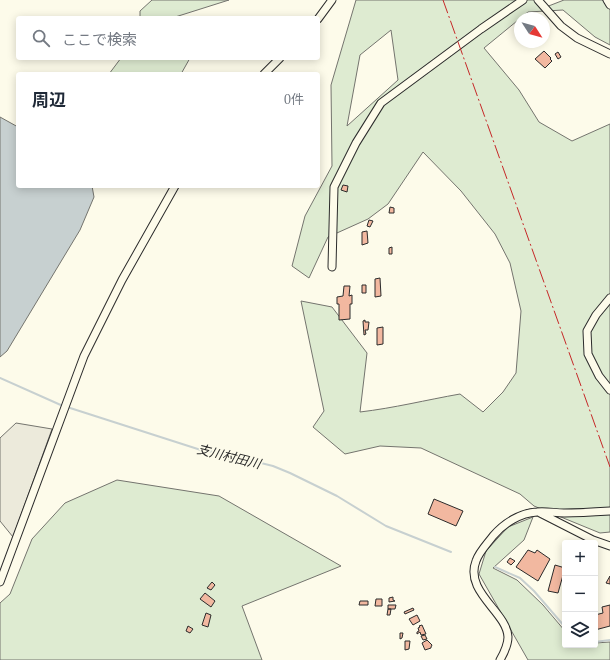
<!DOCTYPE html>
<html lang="ja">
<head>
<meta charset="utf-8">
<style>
	body { margin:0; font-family:"PT Serif","Noto Sans JP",serif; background:#f6f6f7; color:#1f2937 }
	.controls { position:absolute; right:12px; bottom:12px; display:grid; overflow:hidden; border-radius:4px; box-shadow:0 2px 10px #0003 }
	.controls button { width:36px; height:36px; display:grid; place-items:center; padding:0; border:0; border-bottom:1px solid #e0e1e3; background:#fff; color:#1f2937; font:20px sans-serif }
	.compass { position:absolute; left:514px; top:12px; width:36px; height:36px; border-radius:50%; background:#fff; box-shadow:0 2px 10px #0003; rotate:126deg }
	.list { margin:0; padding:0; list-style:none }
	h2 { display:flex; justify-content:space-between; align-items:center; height:52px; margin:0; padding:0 16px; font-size:17px }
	h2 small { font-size:13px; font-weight:400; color:#747a83 }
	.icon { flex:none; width:22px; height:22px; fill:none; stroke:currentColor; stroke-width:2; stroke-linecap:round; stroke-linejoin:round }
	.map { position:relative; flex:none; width:610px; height:660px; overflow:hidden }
	.search { position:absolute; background:#fff; box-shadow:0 2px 10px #0003; left:16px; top:16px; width:304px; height:44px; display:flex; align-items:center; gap:10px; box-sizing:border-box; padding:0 14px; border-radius:4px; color:#747a83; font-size:15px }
	.panel { position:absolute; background:#fff; box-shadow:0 2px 10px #0003; left:16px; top:72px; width:304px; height:116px; border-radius:4px }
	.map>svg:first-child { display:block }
	.green { fill:#deebd1; stroke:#74746e; fill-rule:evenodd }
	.parking { fill:#eceadb; stroke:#74746e }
	.water { fill:#c7d0d0; stroke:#74746e }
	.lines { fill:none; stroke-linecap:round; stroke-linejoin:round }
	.stream { stroke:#c7d0d0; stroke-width:2 }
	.building { fill:#f2b8a0; stroke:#2b2b2b }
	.minor-casing { stroke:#2b2b2b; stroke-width:9 }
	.minor { stroke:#fdfbea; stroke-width:7 }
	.power { stroke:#c62828; stroke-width:1; stroke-dasharray:14 3 2 3; stroke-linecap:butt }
	.labels { text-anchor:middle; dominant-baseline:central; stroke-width:3; stroke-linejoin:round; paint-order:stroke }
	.water-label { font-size:13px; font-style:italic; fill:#2b2b2b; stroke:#fdfbea }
</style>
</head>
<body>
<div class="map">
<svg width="610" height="660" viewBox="0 0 610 660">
	<rect width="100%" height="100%" fill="#fdfbea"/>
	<path class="green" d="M152,0H229L172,18H140V11Z
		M356,0H541L546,7L564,0H602L610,7V45L595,37L563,10L528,12L484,48L519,90L539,122L572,141L610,124V532L600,533L534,506L520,494L421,448L380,446L345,454L313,427L324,411L301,301L332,307L367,353L360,412C394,408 426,400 460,394L483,412L503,392L516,373L521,311L510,263L495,234L461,191L423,152L388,204L368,219L328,237L309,278L292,266L305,216L332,166L331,85ZM391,30L398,80L347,126L360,55Z
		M121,58H190L181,74H109Z
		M117,480L219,496L341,566L242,606L262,660H0V603L10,594L32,539L65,503Z
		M533,517L524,540L493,568L517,580L543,605L565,631V645H595V643L610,642V660H528L479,574L486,551L508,527Z"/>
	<path class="parking" d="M16,423L52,429L13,537L0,521V438Z"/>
	<path class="water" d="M0,117L18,127V186H92L94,197L80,230L7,351L0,357Z"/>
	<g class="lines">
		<path class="stream" d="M0,378L63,406
			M67,407L204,451L217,452L230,459H245L273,466L290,473L337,496L386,526L451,552
			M495,567L520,578L534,591L565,627
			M595,642L610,640"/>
	</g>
	<path class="building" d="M544,51L551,58L550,59L552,61L545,68L535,59Z
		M558,52L561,57L558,59L555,54Z
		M343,185L348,186L347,192L341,190Z
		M390,207L394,208V213H389Z
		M369,220L373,221L370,227L367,226Z
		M367,231L368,243L362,245V232Z
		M392,247V254H389V248Z
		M380,278L381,296L375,297V279Z
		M362,285H366V293H362Z
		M344,286H350L349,296L352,295V304H350V319L339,320V304H337V297L343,296Z
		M365,320V322H369L368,330H365L366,334L364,335L363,321Z
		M383,327V344L377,345V328Z
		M434,499L463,511L456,526L428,514Z
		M528,550L535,553L537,550L550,559L538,581L516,567Z
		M510,558L515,561L511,565L507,562Z
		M555,565L565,568L558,593L548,591Z
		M610,576V584L606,583Z
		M212,582L215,585L211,590L207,588Z
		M205,593L215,601L211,607L200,599Z
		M393,597V600L395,601L389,602V598Z
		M376,599H382V606H375Z
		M360,601H368V605H359Z
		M388,605H396L395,609H388Z
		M610,605V626L595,630V615L603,613L602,607Z
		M413,608L414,610L405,614L404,612Z
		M388,609H391L390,615H387Z
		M206,613L211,615L208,627L202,625Z
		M417,615L420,621L413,625L409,619Z
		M422,625L426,634L421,635L420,632L417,634V632L419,631L418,628L420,627L419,626Z
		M188,626L193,629L190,633L186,631Z
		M400,633H403L402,638L400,639Z
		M425,635L427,639L423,640L421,636Z
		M427,640L432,645L431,647V648L425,650L422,643Z
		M405,641H410L409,649L405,650Z"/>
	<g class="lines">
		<defs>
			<path id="minor" d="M538,0L561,26L577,38L610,54
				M607,0L610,5
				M318,19L332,0
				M264,74L280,58
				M332,267L334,187L356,143L381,103L481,29L523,0
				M610,298L596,315L587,331L588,354L599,376L610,390
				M540,513L593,540L610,546
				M0,582L84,356L122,280L175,186
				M500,660C504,653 508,645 508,637C507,612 464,592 476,561C479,552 487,544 493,536C504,523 520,513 537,512C546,511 555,513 564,513C580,513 595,512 610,511"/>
		</defs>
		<use href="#minor" class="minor-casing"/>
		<use href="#minor" class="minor"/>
		<path class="power" d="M443,0L610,467"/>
	</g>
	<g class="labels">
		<g class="water-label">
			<text transform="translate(229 456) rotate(14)">支川村田川</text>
		</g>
	</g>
</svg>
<div class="controls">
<button>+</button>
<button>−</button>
<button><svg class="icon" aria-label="layers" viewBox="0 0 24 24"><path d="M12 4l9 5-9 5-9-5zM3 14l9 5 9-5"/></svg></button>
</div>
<svg class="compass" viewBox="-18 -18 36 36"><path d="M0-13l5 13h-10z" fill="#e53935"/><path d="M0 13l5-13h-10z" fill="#747a83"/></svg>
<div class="search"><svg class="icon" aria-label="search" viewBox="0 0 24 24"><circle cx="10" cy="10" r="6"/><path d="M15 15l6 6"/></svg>ここで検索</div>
<section class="panel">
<h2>周辺<small>0件</small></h2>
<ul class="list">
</ul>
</section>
</div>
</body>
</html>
